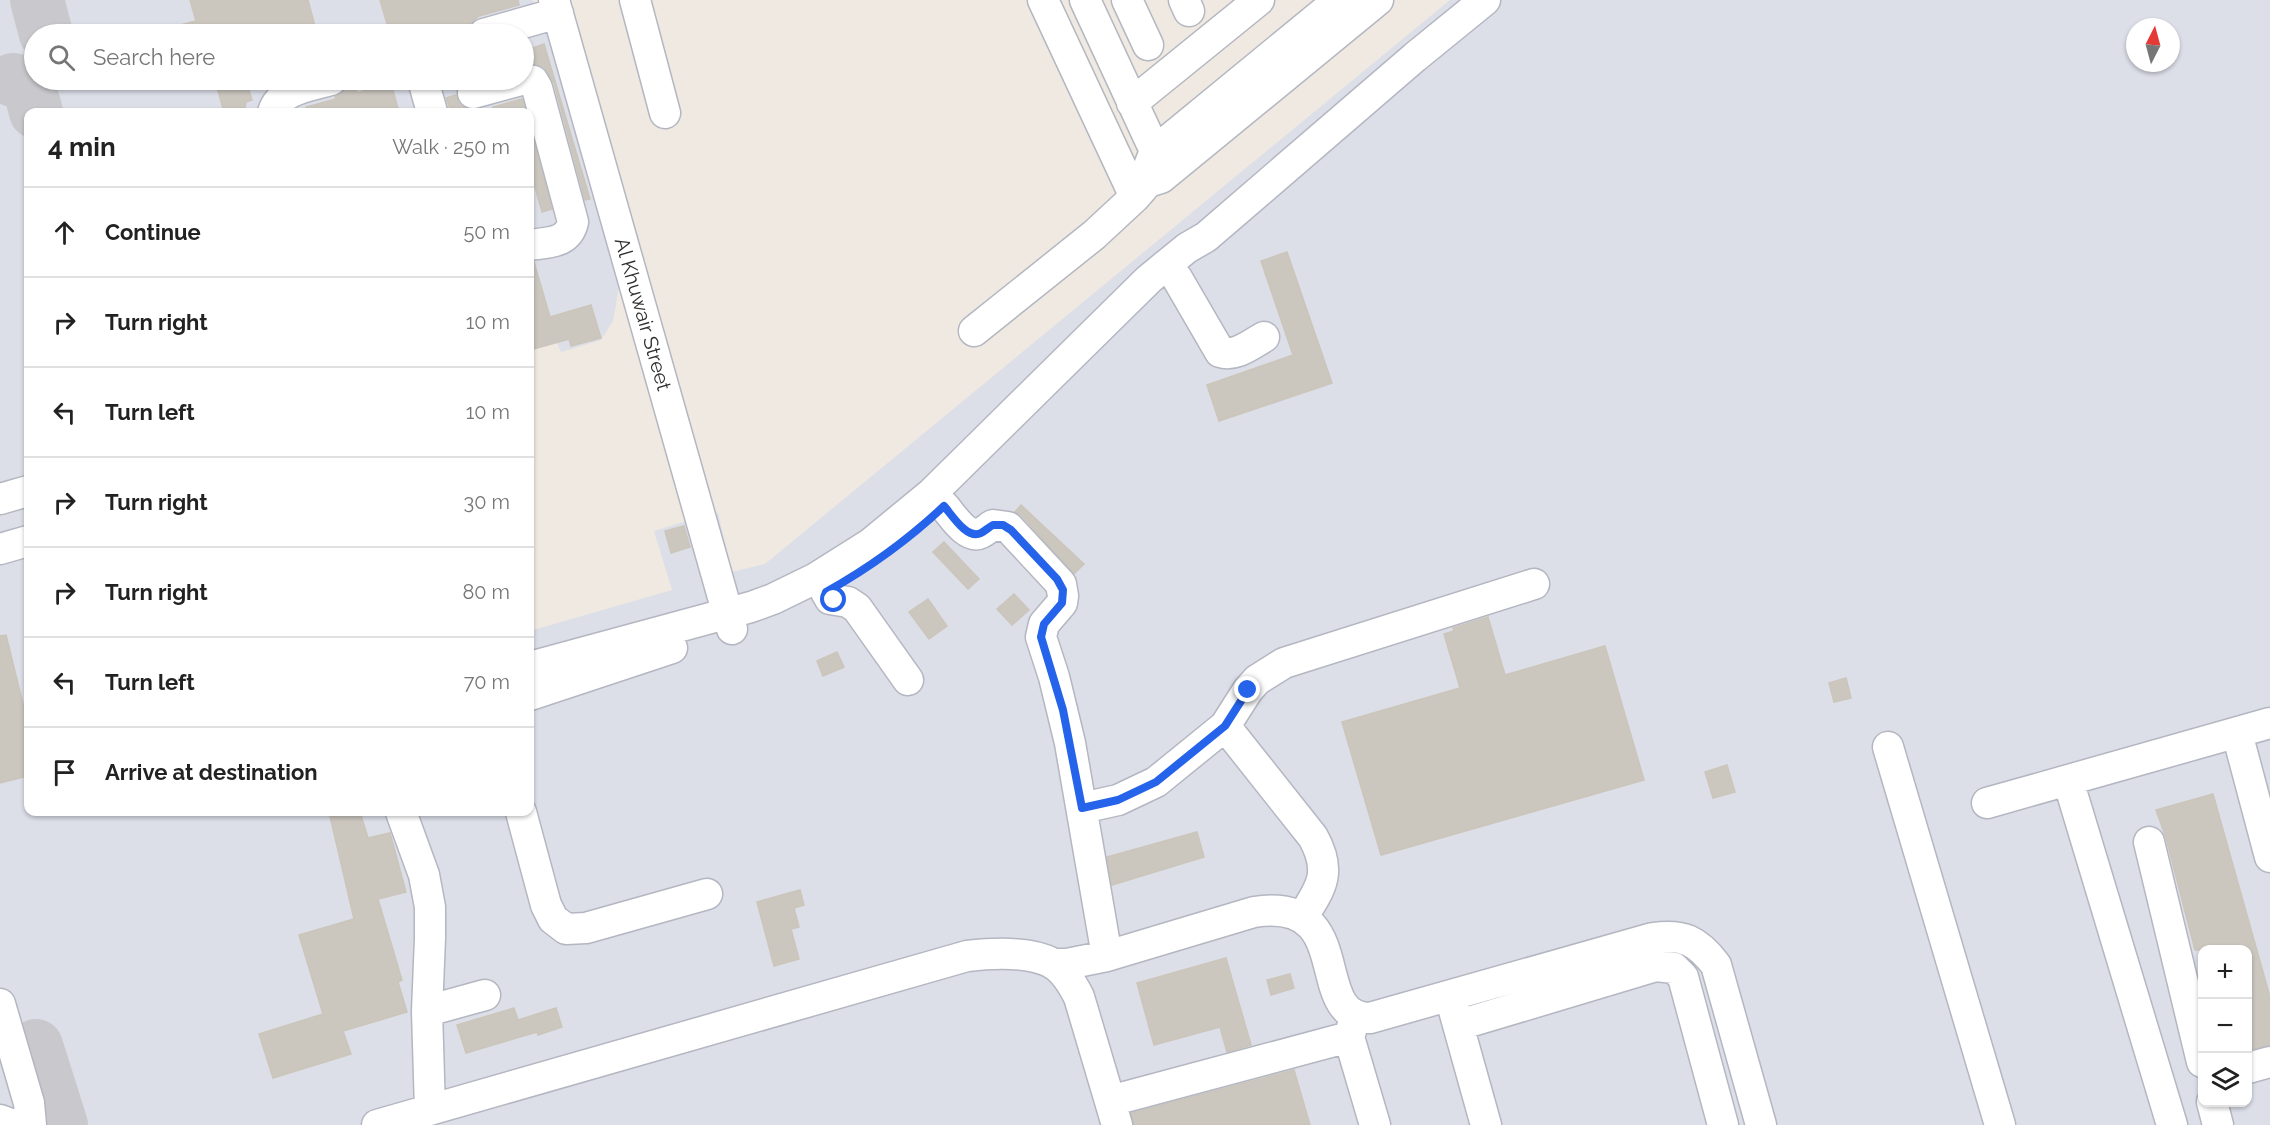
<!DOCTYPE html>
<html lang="en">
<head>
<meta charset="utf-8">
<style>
	body { margin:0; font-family:Raleway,sans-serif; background:#f6f6f6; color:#222 }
	.controls { position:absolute; right:18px; bottom:18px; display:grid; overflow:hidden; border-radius:12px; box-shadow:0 2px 4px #0004 }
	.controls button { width:54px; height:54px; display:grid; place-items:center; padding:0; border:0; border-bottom:2px solid #e0e0e0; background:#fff; color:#222; font:30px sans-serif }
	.compass { position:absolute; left:2126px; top:18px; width:54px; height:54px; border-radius:50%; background:#fff; box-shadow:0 2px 4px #0004; rotate:6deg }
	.stop { position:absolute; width:18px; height:18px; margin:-14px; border:4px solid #2563eb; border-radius:50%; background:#fff }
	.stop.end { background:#2563eb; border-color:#fff; box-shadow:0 2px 6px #0008 }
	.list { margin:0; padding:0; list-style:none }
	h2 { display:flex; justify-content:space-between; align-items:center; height:78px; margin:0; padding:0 24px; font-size:26px }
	h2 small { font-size:20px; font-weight:400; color:#767676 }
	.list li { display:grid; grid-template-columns:39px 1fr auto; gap:18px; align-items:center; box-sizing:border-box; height:90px; padding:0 24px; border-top:2px solid #e0e0e0 }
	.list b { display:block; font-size:22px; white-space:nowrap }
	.list em { font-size:20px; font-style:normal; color:#767676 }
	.icon { flex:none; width:33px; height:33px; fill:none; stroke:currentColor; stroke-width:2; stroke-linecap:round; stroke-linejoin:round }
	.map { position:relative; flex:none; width:2270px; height:1125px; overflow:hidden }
	.search { position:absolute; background:#fff; box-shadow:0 2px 4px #0004; left:24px; top:24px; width:510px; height:66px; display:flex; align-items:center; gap:15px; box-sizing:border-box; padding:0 21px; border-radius:33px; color:#767676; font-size:22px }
	.panel { position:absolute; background:#fff; box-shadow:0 2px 4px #0004; left:24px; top:108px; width:510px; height:708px; border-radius:12px }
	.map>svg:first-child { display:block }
	.airport { fill:#dcdee8; fill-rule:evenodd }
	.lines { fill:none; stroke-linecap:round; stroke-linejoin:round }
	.taxiway { stroke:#c9c8cc; stroke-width:54 }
	.building { fill:#cbc7bf; stroke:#cbc5ba; stroke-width:1.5 }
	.minor-casing { stroke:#b4b7c1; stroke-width:33 }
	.minor { stroke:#fff; stroke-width:30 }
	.route { stroke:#2563eb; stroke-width:8 }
	.labels { text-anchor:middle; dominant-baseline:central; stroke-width:6; stroke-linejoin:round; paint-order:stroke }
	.street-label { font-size:20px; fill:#2e2e2e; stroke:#fff }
</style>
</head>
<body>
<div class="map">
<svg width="2270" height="1125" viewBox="0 0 2270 1125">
	<rect width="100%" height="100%" fill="#efe9e1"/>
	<path class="airport" d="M0,0H533L535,6L481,34H34V80H524V35L549,28L619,287L613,321L601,340L561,352L557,343L530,350V112H28V812H530V631L672,590L654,531L700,517L718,513L732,572L765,564L1450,0H2270V1125H0ZM2135,27H2171V63H2135ZM2202,950H2248V1102H2202Z"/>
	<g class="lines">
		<path class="taxiway" d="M37,0L46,34
			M13,80C31,83 32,98 36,112
			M36,1046L61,1125"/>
	</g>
	<path class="building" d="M190,0H308L317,34H164V29L196,21Z
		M380,0H518L519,5L479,16L471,23L453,28L455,34H390Z
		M544,44L590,199L585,200L554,83L544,67L530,63V49Z
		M215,80H246L252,100L246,102L244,112H224Z
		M348,80H354L357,93L391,83L399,112H307L306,107L336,99L335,97L343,92Z
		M456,95L460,105L468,109L469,112H451L446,98Z
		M522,99L526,112H493V107Z
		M530,127L552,209L542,212L530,169Z
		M1287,252L1332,383L1219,421L1207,385L1293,355L1261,261Z
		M530,262H534L550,317L591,305L601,338L571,346L569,339L530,350Z
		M1021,505L1084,564L1074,574L1021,515L1015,512Z
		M684,526L690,547L671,553L665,531Z
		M944,542L979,579L968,589L933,552Z
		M1014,594L1029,610L1012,625L997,609Z
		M928,599L947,626L929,639L909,612Z
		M1488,617L1505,675L1605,646L1644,780L1381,855L1342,722L1460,688L1444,634L1454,631L1453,628Z
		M6,635L28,724V776L0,783V636Z
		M837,652L844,667L823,676L817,661Z
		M1846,678L1851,698L1834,702L1829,683Z
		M1727,765L1735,792L1713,798L1705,772Z
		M2213,794L2270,997V1045L2247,1050V950H2195L2166,838L2156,810Z
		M329,812H360L368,838L390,833L406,892L378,899L402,980L398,982L407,1012L343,1031L351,1054L273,1078L259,1034L323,1014L299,935L354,919Z
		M1197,832L1204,857L1112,885L1107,857Z
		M800,890L804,905L794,908L799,927L791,929L799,959L774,966L757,902Z
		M1226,958L1251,1045L1227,1052L1220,1027L1154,1045L1137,983Z
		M1290,974L1294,988L1271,995L1267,980Z
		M514,1008L518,1020L556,1008L562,1027L538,1035L537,1032L466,1053L457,1025Z
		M1294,1070L1310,1125H1134L1131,1113Z"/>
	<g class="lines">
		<defs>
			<path id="minor" d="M554,0L732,629
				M635,0L665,113
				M1043,0L1135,197
				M1085,0L1155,151
				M1127,0L1148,45
				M1184,0L1189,11
				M484,34L558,13
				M524,79L533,81L537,88L573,222C568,244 548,242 530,245
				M423,80L432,112
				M473,93L521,80
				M1132,103L1259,0
				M273,112C280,89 310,86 331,80
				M1148,182L1149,166L1155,151L1339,0
				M1177,278L1220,352C1236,357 1250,345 1264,337
				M974,331L1094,235L1135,197L1148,182L1161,178L1378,0
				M0,499L28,491
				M944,506C952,515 967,540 981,533C986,531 989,527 993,525L1008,527L1061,584L1063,596L1062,603L1044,624L1041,637L1054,677L1070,743L1107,956
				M0,549L28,541
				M826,592L830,599L848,602L857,608L908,680
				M530,667L751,607L773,599L816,578L870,544L932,493L1149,279L1187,248L1206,237L1415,57L1485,0
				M530,695L672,648
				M1225,726L1313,837C1332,871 1322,887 1303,916
				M2237,733L2270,857
				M1888,747L2000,1125
				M2068,780L2172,1125
				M1987,803L2270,723
				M1082,808L1118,800L1156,782L1225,726L1248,690L1257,680L1284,663L1534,584
				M401,812L424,875L430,907V938L427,1011L430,1110
				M521,812L546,905L553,919L566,929L586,928L707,894
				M2149,842L2202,1062
				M1053,964H1067L1107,956L1254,912C1359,896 1306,1018 1370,1018L1653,938C1683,934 1697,940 1716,965L1761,1125
				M0,1004L29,1103L31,1125
				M1453,1007L1486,1125
				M427,1011L485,995
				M1355,1018L1349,1037L1375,1125
				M1459,1025L1656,966L1674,968L1683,977L1723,1125
				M2248,1068L2270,1062
				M1110,1101L1349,1037
				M2212,1102L2218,1125
				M0,1120L13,1125
				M377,1125L967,956C993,953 1029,951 1052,963C1064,970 1073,985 1079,997L1117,1125"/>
		</defs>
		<use href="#minor" class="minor-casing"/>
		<use href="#minor" class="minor"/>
	</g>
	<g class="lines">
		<path class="route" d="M834,600L826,592C869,568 908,540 944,506C952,515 967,540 981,533C985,531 989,527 993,525H1003L1011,530L1057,579L1063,590L1062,603L1044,624L1041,637L1063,710L1082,808L1118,800L1156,782L1225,726L1248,690"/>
	</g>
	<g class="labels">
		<g class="street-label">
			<text transform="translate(643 314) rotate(74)">Al Khuwair Street</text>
		</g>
	</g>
</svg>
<div class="controls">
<button>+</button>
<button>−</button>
<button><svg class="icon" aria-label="layers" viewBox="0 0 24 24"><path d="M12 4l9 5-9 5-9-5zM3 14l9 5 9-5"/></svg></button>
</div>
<svg class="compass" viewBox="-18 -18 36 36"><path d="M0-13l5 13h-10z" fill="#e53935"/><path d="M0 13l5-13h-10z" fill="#767676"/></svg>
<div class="stop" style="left:834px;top:600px"></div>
<div class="stop end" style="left:1248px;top:690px"></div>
<div class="search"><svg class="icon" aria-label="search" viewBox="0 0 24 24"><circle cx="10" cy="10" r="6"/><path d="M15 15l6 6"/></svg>Search here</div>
<section class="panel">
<h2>4 min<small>Walk · 250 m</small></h2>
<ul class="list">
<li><svg class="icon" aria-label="ahead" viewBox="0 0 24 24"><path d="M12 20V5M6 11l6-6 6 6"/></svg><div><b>Continue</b></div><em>50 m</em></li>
<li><svg class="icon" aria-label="right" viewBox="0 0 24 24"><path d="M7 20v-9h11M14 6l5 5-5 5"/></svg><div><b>Turn right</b></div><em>10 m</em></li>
<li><svg class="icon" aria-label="left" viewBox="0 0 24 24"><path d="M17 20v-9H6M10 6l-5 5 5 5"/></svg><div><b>Turn left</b></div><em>10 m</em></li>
<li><svg class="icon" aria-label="right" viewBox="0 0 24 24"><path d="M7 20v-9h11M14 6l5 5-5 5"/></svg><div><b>Turn right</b></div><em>30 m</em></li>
<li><svg class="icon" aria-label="right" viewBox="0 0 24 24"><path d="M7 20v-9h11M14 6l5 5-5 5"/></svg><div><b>Turn right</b></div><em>80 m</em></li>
<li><svg class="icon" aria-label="left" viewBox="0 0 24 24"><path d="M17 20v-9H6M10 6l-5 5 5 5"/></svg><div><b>Turn left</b></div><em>70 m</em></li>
<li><svg class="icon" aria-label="arrive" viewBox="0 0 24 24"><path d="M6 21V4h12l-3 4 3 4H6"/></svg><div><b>Arrive at destination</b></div></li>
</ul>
</section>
</div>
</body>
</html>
